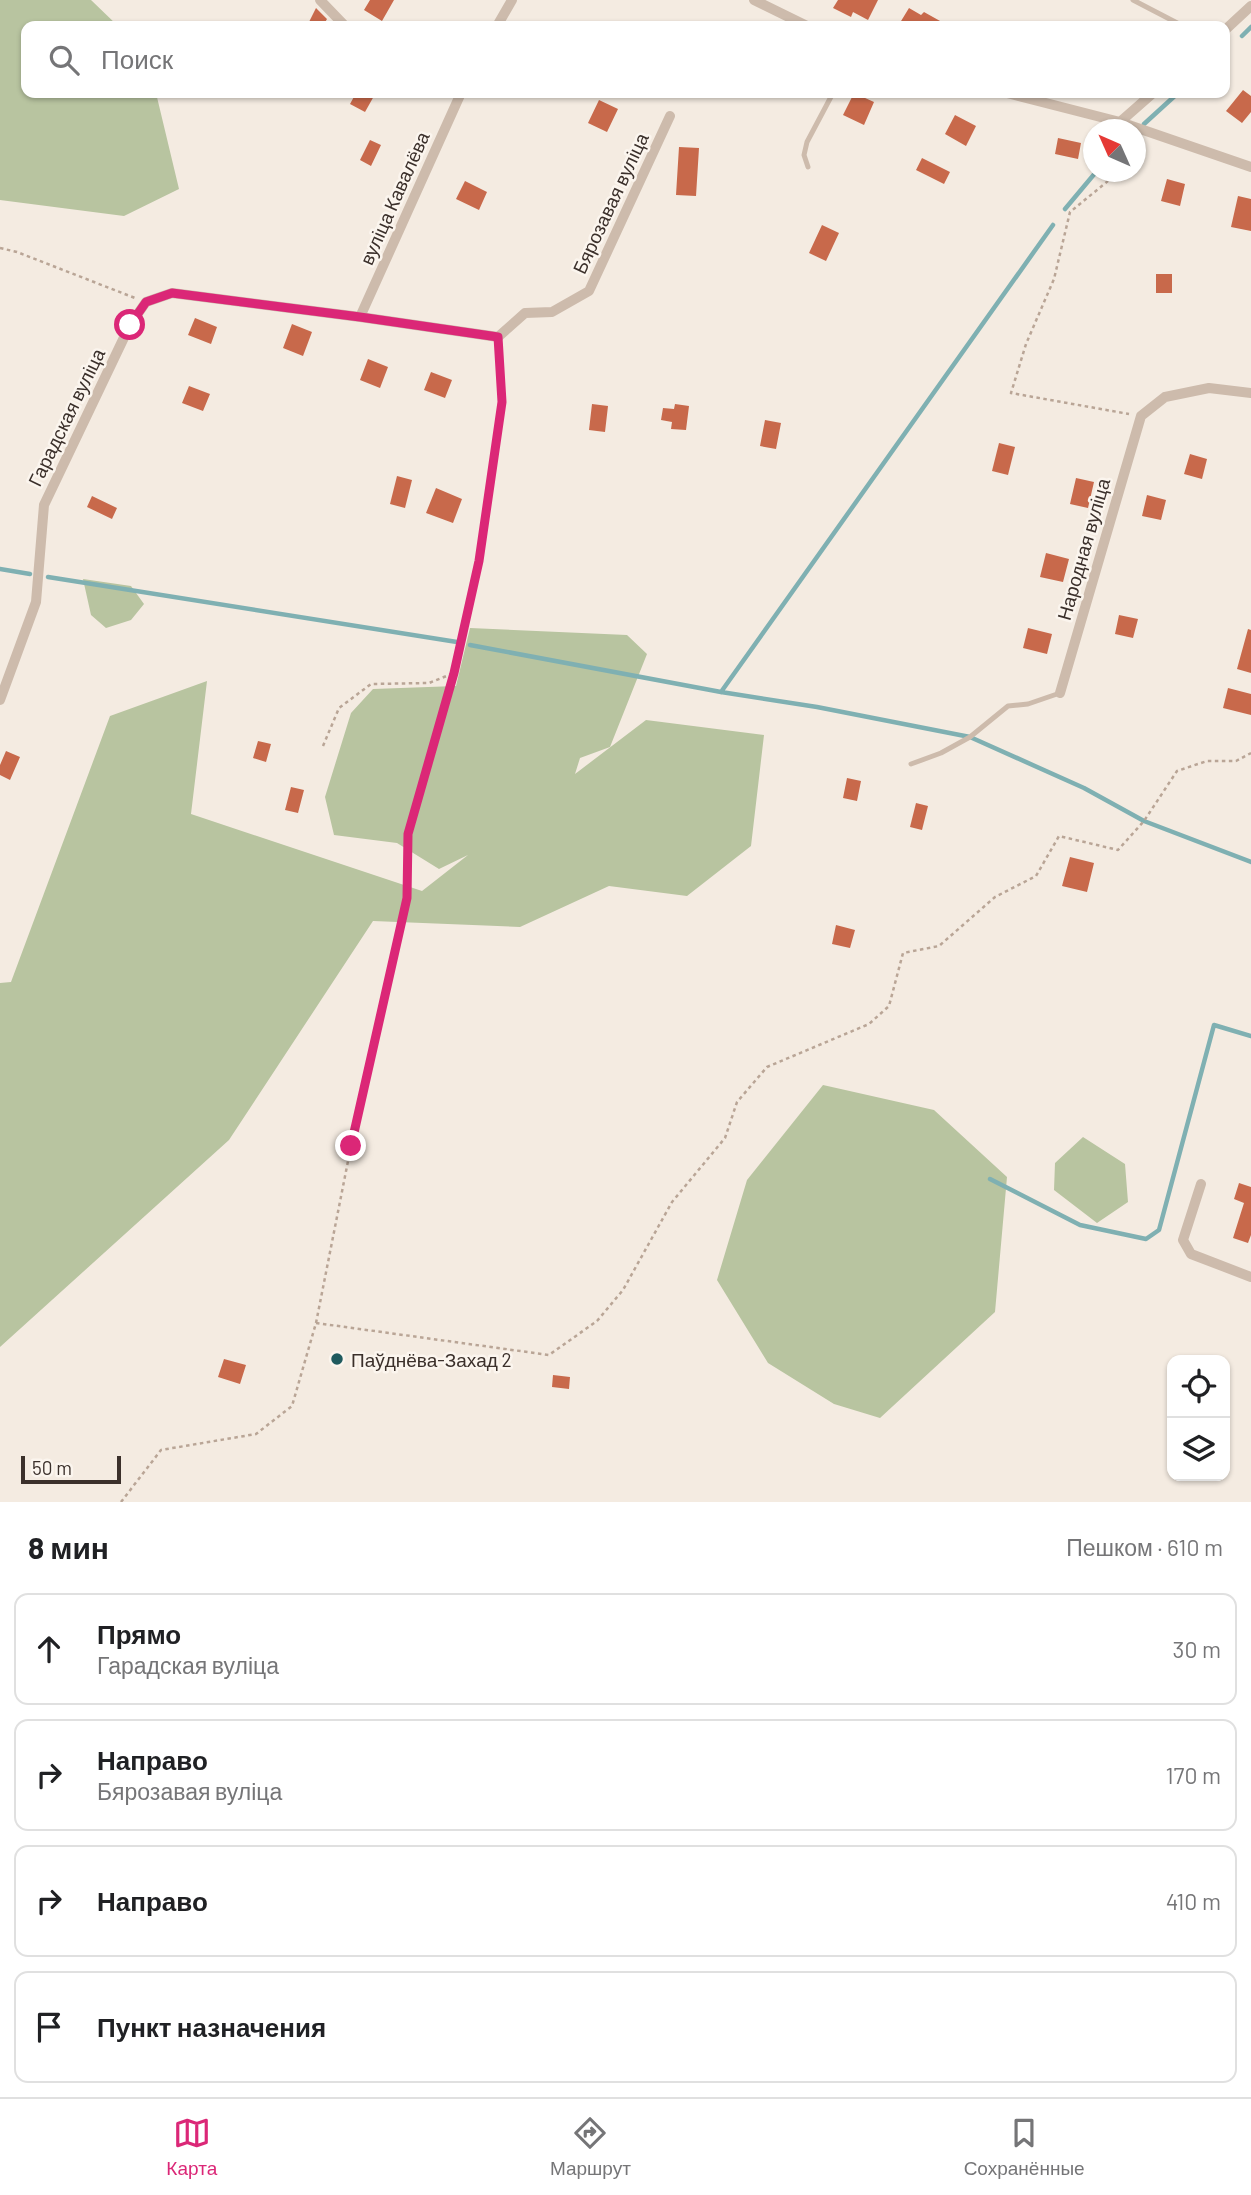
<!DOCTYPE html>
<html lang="ru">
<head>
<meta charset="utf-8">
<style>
	body { margin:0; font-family:Barlow,sans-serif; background:#f2f2f2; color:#202124 }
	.controls { position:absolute; right:21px; bottom:21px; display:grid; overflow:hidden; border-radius:14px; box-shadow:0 2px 5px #0004 }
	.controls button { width:63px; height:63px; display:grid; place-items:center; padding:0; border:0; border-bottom:2px solid #e0e0e0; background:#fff; color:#202124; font:35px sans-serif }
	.compass { position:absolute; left:1083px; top:119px; width:63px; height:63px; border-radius:50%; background:#fff; box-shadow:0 2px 5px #0004; rotate:315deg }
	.scale { position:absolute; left:21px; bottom:18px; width:100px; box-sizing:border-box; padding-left:7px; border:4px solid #3b302b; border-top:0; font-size:19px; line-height:24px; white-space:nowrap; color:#3b302b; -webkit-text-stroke:5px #fbf5ee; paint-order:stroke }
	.stop { position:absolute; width:21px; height:21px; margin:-16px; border:5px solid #db2777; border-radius:50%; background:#fff }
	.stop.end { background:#db2777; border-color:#fff; box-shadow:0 2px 7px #0008 }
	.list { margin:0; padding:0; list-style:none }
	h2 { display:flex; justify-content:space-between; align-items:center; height:91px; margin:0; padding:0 28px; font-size:30px }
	h2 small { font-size:23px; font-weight:400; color:#757577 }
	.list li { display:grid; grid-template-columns:46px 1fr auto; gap:21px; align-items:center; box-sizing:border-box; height:112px; margin:0 14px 14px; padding:0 14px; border:2px solid #e0e0e0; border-radius:14px }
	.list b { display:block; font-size:26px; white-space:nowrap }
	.list p { margin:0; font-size:23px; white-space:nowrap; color:#757577 }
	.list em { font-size:23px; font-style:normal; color:#757577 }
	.icon { flex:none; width:38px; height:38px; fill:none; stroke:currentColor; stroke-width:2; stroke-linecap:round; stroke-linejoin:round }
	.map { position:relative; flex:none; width:1251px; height:1502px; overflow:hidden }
	.search { position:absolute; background:#fff; box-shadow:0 2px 5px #0004; left:21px; right:21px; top:21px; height:77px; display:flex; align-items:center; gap:18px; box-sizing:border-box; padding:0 24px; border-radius:14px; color:#757577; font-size:26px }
	.sheet { height:595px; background:#fff }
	nav { display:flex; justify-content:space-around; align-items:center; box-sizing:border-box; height:98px; border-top:2px solid #e0e0e0; background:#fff; font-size:19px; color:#757577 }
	nav a { display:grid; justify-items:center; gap:4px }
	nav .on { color:#db2777 }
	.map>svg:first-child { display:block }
	.green { fill:#b8c4a0 }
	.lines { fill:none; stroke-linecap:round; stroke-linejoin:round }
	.stream { stroke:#7fb0b2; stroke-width:4.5 }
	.building { fill:#c8694b }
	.path { stroke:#b9a596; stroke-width:2.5; stroke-dasharray:3.5 3.5; stroke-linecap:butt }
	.service { stroke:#cdbbac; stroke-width:5 }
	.minor { stroke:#cdbbac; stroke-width:10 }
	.route { stroke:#db2777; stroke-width:9 }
	.poi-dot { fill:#1f5a5e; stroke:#fbf5ee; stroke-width:2.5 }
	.labels { text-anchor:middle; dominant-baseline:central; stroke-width:5; stroke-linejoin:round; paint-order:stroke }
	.street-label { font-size:19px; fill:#3b302b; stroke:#fbf5ee }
	.poi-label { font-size:19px; fill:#3b302b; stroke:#fbf5ee; text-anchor:start }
</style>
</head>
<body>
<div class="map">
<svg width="1251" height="1502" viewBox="0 0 1251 1502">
	<rect width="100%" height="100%" fill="#f4ebe1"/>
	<path class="green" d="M0,0H91L118,26H26V93H156L179,189L124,216L0,200Z
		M83,579L131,586L144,604L131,620L106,628L91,615Z
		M470,628L627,635L647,654L610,747L580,758L575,774L646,720L764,735L751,846L687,896L609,886L520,927L373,921L229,1140L0,1347V983L11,982L110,716L207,681L191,814L422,891L468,855L439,869L397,843L334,835L325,797L351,713L373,689L456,686Z
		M823,1085L934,1110L1007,1177L995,1312L880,1418L834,1404L768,1363L717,1280L747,1180Z
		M1083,1137L1125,1164L1128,1202L1097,1223L1054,1190L1055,1163Z"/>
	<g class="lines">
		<path class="stream" d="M1242,36L1251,27
			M1144,124L1178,93
			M1065,209L1096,172
			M0,569L30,574
			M48,577L457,642
			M470,645L721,692L817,707L970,737L1084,788L1144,821L1251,862
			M721,692L1053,225
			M990,1179L1080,1225L1146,1239L1159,1230L1214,1025L1251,1036"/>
	</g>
	<path class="building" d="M370,0H394L382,21L364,10Z
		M838,0H878L868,20L853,12L851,17L833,8Z
		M316,8L327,19L323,26H307Z
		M909,8L921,15L924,12L949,26H898Z
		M1243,90L1251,96V112L1242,123L1226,111Z
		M356,93H368L374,96L365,112L350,104Z
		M854,93L874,102L864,125L843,115Z
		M599,100L618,109L607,132L588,123Z
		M955,115L976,126L966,146L945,134Z
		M1058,138L1081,143L1078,159L1055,154Z
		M370,140L381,145L371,166L360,160Z
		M679,147L699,148L696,196L676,195Z
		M922,158L950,172L944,184L916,170Z
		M1167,179L1185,184L1180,206L1161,201Z
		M465,181L487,192L479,210L456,199Z
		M1238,196L1251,199V231L1231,227Z
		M822,225L839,233L826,261L809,253Z
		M1156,274H1172V293H1156Z
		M195,318L217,327L211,344L188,335Z
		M292,324L312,332L303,356L283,348Z
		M368,359L388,367L380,388L360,380Z
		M431,372L452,380L445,398L424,390Z
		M189,386L210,394L203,411L182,403Z
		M592,404L608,406L605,432L589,430Z
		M675,404L689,406L686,430L671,429L672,422L661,420L663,408L674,409Z
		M765,420L781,423L776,449L760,446Z
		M999,443L1015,447L1008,475L992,471Z
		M1190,454L1207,459L1202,479L1184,474Z
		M397,476L412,480L405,508L390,504Z
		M1076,478L1094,482L1088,508L1070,504Z
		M436,488L462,499L453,523L426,513Z
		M1147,495L1166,500L1161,520L1142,516Z
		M92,496L117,508L112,519L87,507Z
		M1046,553L1069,559L1063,582L1040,577Z
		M1119,615L1138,619L1133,638L1115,634Z
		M1028,628L1052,634L1047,654L1023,648Z
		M1248,629L1251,630V673L1237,669Z
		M1228,688L1251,694V715L1223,708Z
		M258,741L271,744L266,762L253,758Z
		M6,751L20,757L10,780L0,775V765Z
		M847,778L861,781L857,801L843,798Z
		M291,787L304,790L298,813L285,810Z
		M916,803L928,806L922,830L910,827Z
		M1070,857L1094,863L1087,892L1062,886Z
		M836,925L855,930L850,948L832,944Z
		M1239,1183L1251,1187V1235L1248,1243L1233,1238L1244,1203L1234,1199Z
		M224,1359L246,1365L240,1384L218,1377Z
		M553,1375L570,1377L569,1389L552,1387Z"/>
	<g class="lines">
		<path class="path" d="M1136,153V138
			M1119,172L1070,212L1054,279L1026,344L1011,393L1129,414
			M0,248L17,252L135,298
			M323,746L339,708L371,684L429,683L454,673
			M316,1323L549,1355L597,1321L623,1290L672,1202L725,1138L737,1102L767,1067L869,1024L889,1006L903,953L939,946L995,897L1036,876L1059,836L1118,850L1144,821L1177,771L1207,761H1236L1251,753
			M121,1502L161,1450L256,1434L292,1406L316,1323L351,1146L407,898L408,834L454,673L479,561L502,402L499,348"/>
		<path class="service" d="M1133,0L1183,26
			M808,167L804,155L807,142L833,93
			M911,764L941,753L970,737L1008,706L1028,704L1060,693"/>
		<path class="minor" d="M320,0L345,26
			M754,0L807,26
			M497,26L512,0
			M1225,30L1251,6
			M1007,93L1120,122L1251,167
			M1120,122L1153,93
			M360,317L461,93
			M1060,693L1141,416L1165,397L1209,388L1251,393
			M0,700L36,602L44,505L130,325L146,302L172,293L360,317L498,337L525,313L552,312L589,291L670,116
			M1201,1184L1183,1240L1191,1254L1251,1277"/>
	</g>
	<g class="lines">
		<path class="route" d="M130,325L146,302L172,293L360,317L498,337L502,402L479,561L454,673L408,834L407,898L351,1146"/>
	</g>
	<circle class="poi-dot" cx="337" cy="1359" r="7"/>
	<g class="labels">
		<g class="street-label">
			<text transform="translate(394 198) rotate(-66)">вуліца Кавалёва</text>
			<text transform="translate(610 203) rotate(-65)">Бярозавая вуліца</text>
			<text transform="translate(66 417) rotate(-64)">Гарадская вуліца</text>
			<text transform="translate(1083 549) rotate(-74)">Народная вуліца</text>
		</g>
		<g class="poi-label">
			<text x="351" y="1359">Паўднёва-Захад 2</text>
		</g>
	</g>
</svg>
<div class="controls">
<button><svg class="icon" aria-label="locate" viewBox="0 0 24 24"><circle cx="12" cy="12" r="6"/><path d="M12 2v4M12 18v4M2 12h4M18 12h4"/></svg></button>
<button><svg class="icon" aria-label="layers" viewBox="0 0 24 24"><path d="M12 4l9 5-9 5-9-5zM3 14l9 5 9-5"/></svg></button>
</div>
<svg class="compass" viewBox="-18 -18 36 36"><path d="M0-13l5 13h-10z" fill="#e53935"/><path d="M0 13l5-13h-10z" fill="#757577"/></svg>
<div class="scale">50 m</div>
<div class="stop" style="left:130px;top:325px"></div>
<div class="stop end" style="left:351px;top:1146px"></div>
<div class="search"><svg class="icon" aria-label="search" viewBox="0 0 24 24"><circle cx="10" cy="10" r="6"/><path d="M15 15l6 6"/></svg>Поиск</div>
</div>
<section class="sheet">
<h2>8 мин<small>Пешком · 610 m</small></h2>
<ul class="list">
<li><svg class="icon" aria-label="ahead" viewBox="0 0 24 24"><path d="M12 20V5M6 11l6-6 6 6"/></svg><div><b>Прямо</b><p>Гарадская вуліца</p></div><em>30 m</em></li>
<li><svg class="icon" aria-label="right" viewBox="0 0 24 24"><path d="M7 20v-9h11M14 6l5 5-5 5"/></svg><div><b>Направо</b><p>Бярозавая вуліца</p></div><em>170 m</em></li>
<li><svg class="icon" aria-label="right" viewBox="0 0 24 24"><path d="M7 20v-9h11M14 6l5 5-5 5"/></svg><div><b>Направо</b></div><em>410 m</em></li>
<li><svg class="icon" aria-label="arrive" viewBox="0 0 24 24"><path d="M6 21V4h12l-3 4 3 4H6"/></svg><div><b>Пункт назначения</b></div></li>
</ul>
</section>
<nav>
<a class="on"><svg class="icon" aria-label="map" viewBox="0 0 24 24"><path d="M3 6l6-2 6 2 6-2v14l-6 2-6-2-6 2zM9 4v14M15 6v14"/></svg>Карта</a>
<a><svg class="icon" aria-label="directions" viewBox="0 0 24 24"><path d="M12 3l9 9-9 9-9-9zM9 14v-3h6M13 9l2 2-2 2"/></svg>Маршрут</a>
<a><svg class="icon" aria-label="saved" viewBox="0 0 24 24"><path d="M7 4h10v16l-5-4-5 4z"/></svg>Сохранённые</a>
</nav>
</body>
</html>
